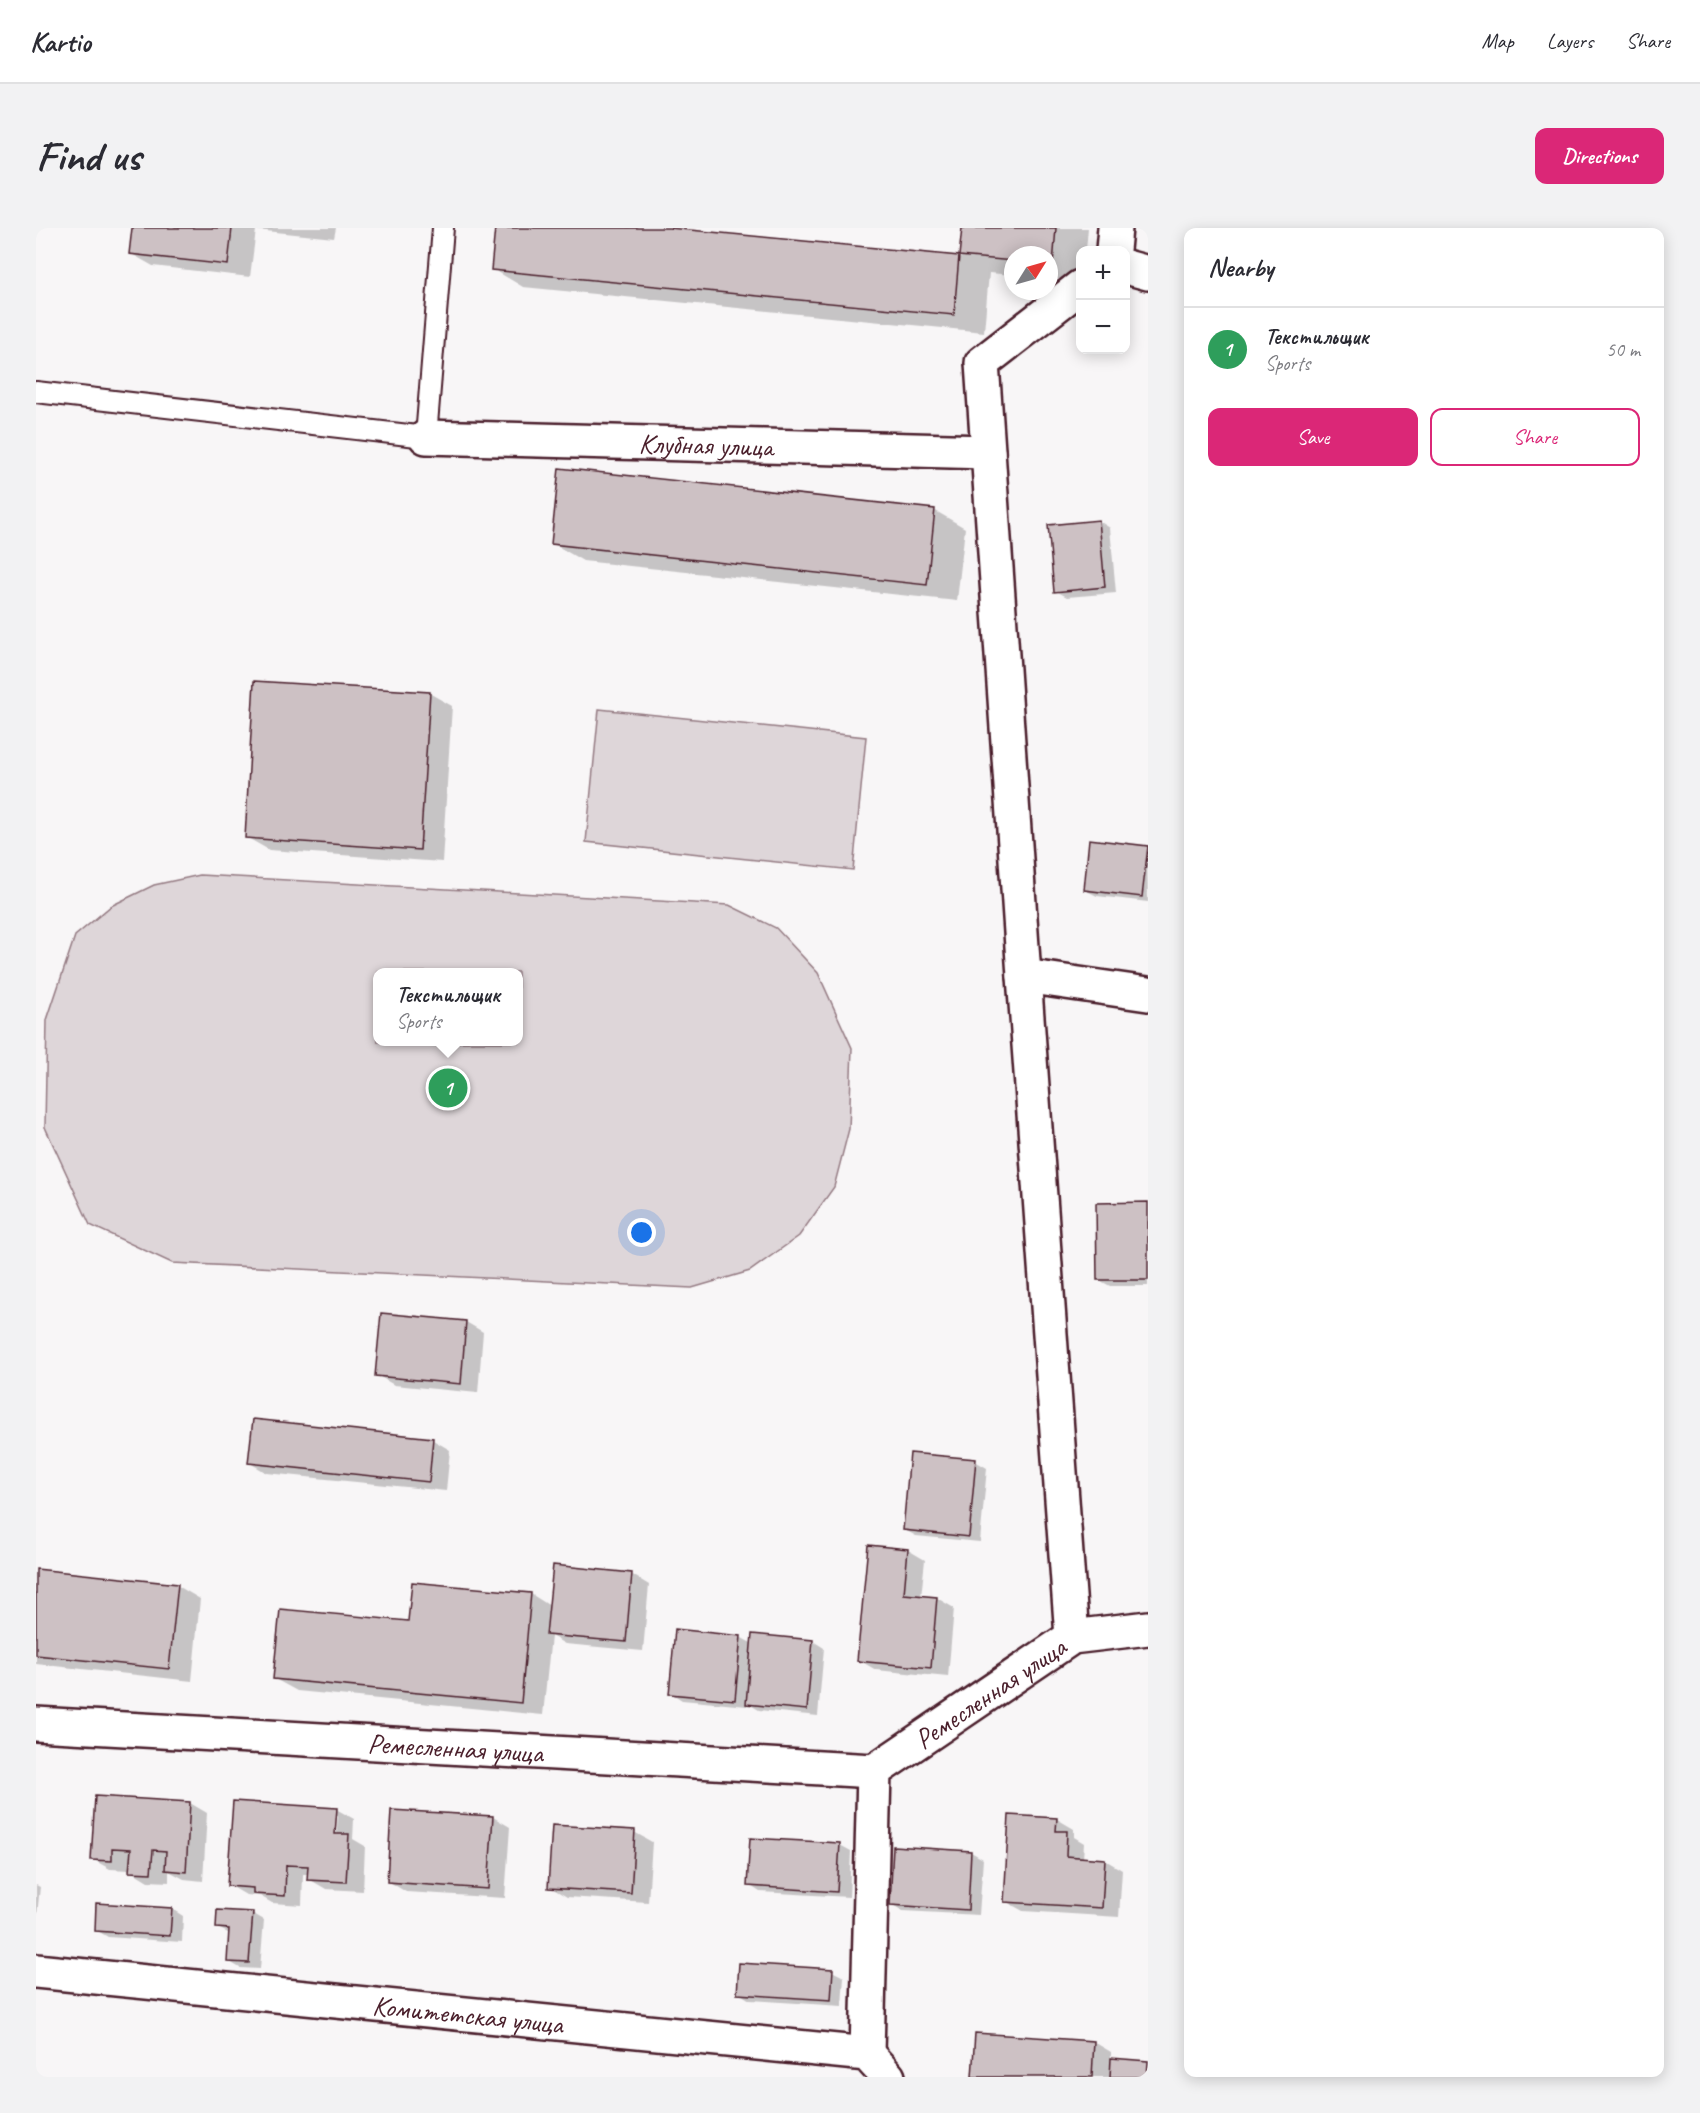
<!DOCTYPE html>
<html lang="en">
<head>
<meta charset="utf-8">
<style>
	body { margin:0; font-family:Caveat,sans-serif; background:#f2f2f3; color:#2b2b33 }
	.controls { position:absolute; right:18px; top:18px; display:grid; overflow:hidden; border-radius:12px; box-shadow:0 3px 15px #0003 }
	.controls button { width:54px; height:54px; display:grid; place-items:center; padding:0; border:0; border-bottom:2px solid #e1e1e2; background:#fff; color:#2b2b33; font:30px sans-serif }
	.compass { position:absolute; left:968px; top:18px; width:54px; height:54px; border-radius:50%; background:#fff; box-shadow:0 3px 15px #0003; rotate:53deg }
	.you { position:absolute; left:606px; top:1005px; width:21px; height:21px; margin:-15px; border:4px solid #fff; border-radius:50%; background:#1a73e8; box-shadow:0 0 0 9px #1a73e833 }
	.badge { display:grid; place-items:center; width:39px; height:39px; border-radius:50%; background:#db2777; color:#fff; font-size:20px; font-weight:700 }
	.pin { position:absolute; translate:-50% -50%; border:3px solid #fff; box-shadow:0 2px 6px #0006 }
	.popup { position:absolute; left:337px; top:740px; width:150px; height:78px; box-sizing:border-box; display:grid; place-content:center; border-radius:12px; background:#fff; filter:drop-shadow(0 2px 4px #0005); font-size:20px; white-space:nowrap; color:#7c7c81 }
	.popup b { font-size:22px; color:#2b2b33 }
	.popup::after { content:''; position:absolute; left:50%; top:100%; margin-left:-12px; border:12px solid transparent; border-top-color:#fff }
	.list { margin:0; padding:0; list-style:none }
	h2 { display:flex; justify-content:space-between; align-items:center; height:78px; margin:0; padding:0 24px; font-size:26px }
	h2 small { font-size:20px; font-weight:400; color:#7c7c81 }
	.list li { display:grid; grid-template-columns:39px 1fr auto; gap:18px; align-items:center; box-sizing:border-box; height:84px; padding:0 24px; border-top:2px solid #e1e1e2 }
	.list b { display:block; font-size:22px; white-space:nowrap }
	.list p { margin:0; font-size:20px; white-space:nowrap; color:#7c7c81 }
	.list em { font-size:20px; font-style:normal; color:#7c7c81 }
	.actions { display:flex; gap:12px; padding:18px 24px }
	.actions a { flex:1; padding:14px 0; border:2px solid #db2777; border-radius:12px; text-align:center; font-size:21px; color:#db2777 }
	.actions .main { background:#db2777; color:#fff }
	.map { position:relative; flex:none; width:1112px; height:1849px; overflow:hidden; border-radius:12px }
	header { display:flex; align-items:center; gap:36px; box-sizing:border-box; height:84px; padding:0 30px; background:#fff; border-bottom:2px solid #e1e1e2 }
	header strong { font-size:28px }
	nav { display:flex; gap:33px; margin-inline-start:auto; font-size:21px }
	.intro { display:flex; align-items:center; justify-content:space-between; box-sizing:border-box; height:144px; padding:0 36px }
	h1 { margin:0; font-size:42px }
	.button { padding:15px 27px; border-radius:12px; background:#db2777; color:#fff; font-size:21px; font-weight:700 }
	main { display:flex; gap:36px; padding:0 36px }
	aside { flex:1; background:#fff; border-radius:12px; box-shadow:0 3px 15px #0003 }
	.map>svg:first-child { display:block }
	.pitch { fill:#ded6d9; stroke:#947a82; stroke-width:1.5; fill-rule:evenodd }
	.shadow { fill:#0003; fill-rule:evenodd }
	.building { fill:#cdc1c4; stroke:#4a1f2b; stroke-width:1.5 }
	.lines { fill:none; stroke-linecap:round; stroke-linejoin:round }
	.service-casing { stroke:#4a1f2b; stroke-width:24 }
	.minor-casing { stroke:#4a1f2b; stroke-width:38 }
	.tertiary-casing { stroke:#4a1f2b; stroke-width:38 }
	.service { stroke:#fff; stroke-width:20 }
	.minor { stroke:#fff; stroke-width:33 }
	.tertiary { stroke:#fff; stroke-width:33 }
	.labels { text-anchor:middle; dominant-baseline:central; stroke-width:4.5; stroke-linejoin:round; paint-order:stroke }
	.street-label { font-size:28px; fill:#4a1f2b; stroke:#fff }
</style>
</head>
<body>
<header>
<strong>Kartio</strong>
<nav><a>Map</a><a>Layers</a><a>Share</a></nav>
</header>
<div class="intro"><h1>Find us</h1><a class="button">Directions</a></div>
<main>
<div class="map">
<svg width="1112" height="1849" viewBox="0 0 1112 1849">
	<rect width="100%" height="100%" fill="#f8f6f7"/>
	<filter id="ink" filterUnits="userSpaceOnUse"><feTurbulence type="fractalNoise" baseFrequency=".0167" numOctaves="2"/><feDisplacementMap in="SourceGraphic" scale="12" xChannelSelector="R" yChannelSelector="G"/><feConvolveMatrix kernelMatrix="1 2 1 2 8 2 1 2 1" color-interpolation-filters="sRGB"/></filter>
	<g filter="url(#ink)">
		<path class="pitch" d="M563,481L830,509L817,642L550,614Z
			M164,647L693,677L740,700L782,745L816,820L813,901L798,959L763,1008L714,1043L656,1060L136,1035L54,997L9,899L11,792L39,708L75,678L118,657ZM342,744H482V814H342Z"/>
		<path class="shadow" d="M97,0H300L298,10L220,2L214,49L117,38L94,25Z
			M461,0H618L925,30L928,0H1052L1050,22H1044V53L1013,50V27H977V47L953,45L948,104L487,59L457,41Z
			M898,282L929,300L921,373L547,333L516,315Z
			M1063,293L1074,300L1080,365L1031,369L1020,363Z
			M393,465L416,478L406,634L233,622L210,609Z
			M1111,619L1112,674L1061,668L1049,662Z
			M1112,976V1058H1074L1063,1052Z
			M430,1094L447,1104L442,1165L358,1157L341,1147Z
			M397,1212L414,1222L410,1263L231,1245L214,1235Z
			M939,1233L951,1240L944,1314L880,1308L869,1302Z
			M872,1322L889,1332L885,1369L901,1370L918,1380L912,1449L840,1442L823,1432Z
			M0,1343L142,1358L164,1371L156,1453L0,1436Z
			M595,1346L613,1357L607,1423L529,1416L515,1408L507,1487L261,1463L239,1451L373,1395L377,1355L495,1366L514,1378Z
			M704,1409L717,1416L777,1413L788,1420L782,1488L723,1482L711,1475V1478L646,1472L635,1465Z
			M154,1575L171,1585L167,1653L148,1651L133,1643V1654L112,1653L94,1642L74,1641L56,1631Z
			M300,1581L318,1591L317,1611L329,1618L327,1663L290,1661L273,1651V1646H267L266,1677L236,1675L224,1668L210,1667L193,1657ZM299,1588H302L300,1613H297Z
			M457,1589L474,1599L469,1670L370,1664L352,1653Z
			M1021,1591L1038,1601V1609L1048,1615L1047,1631L1069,1632L1086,1642L1083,1689L987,1683L969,1673Z
			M598,1604L616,1614L612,1674L531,1669L514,1659Z
			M804,1617L815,1623L813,1669L724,1664L713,1657Z
			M858,1620L935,1624L947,1631L943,1687L867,1683L855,1676Z
			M0,1657L4,1659L0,1697Z
			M136,1681L147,1688L146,1714L72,1709L60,1702Z
			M216,1685L228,1692L224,1741L204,1740L192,1733L194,1706L182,1700Z
			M796,1743L808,1749L806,1778L714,1772L703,1765Z
			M1058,1814L1075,1824V1832L1112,1835V1849H938Z"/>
		<path class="building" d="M96,0H196L192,37L93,26Z
			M459,0H633L923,28L918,87L455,42Z
			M926,0H1020L1017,36H1013V27H977V33L923,28Z
			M523,240L899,281L891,357L515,316Z
			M1063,292L1069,359L1018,364L1012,297Z
			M218,453L394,464L384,622L209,610Z
			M1053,611L1112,618L1106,669L1048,662Z
			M1112,974V1052H1061L1060,975Z
			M345,1085L430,1093L425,1156L339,1148Z
			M217,1191L397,1210L393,1254L212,1235Z
			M874,1225L940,1231L933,1309L867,1302Z
			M832,1317L872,1321L868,1366L901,1369L895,1440L821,1433Z
			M517,1337L596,1345L590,1414L510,1407Z
			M0,1341L142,1356L133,1441L0,1427Z
			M376,1354L495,1365L485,1475L237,1451L244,1381L372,1393Z
			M639,1401L705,1408L699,1472L633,1466Z
			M716,1406L777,1412L771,1482L710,1476Z
			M59,1568L154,1574L150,1644L129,1642L130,1623L117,1622L115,1645L93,1644L95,1621L76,1620V1633L55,1632Z
			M197,1573L301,1580L299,1606H313L310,1654L271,1652L272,1638L250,1637L249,1668L217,1666V1660L191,1658Z
			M355,1582L457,1588L452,1661L351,1654Z
			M973,1587L1021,1590L1020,1603H1031L1030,1628L1069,1631L1066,1680L968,1674Z
			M516,1597L599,1602L595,1665L512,1660Z
			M714,1610L804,1615L801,1664L711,1658Z
			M857,1618L935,1623L932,1682L854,1677Z
			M60,1675L136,1680L134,1708L59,1703Z
			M181,1682L217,1684L213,1735L191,1734L193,1701L180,1700Z
			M703,1735L797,1741L795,1772L701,1766Z
			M939,1805L1058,1813L1056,1849H936Z
			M1075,1830L1112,1833L1111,1849H1074Z"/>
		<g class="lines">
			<defs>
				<path id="service" d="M0,164L390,209L407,0"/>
				<g id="minor">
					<path d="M1077,22L1079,0"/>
					<path d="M1090,39L1112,45"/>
					<path id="s1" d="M390,209L952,224"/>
					<path d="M988,748L1112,766"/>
					<path d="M1036,1409L988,748L946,135L1044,59"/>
					<path id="s2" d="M0,1496L838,1543"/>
					<path id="s3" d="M831,1826L838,1543L1036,1409L1112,1400"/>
				</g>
				<g id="tertiary">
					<path id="s4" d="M0,1743L831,1826L852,1849"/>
				</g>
			</defs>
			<use href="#service" class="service-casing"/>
			<use href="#minor" class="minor-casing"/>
			<use href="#tertiary" class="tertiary-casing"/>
			<use href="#service" class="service"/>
			<use href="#minor" class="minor"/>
			<use href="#tertiary" class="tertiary"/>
		</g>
	</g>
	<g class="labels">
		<g class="street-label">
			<text stroke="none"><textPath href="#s1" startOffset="280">Клубная улица</textPath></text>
			<text stroke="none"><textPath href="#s3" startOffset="423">Ремесленная улица</textPath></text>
			<text stroke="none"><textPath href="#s2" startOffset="420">Ремесленная улица</textPath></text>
			<text stroke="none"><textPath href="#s4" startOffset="434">Комитетская улица</textPath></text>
		</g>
	</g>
</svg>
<div class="controls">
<button>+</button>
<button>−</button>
</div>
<svg class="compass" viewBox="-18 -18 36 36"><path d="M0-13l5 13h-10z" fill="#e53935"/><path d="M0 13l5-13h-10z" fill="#7c7c81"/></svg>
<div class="you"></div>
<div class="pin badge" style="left:412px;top:860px;background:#2e9e5b">1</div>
<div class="popup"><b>Текстильщик</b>Sports</div>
</div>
<aside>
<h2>Nearby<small></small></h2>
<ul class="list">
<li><span class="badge" style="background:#2e9e5b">1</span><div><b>Текстильщик</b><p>Sports</p></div><em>50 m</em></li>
</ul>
<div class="actions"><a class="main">Save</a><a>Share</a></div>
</aside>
</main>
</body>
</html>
